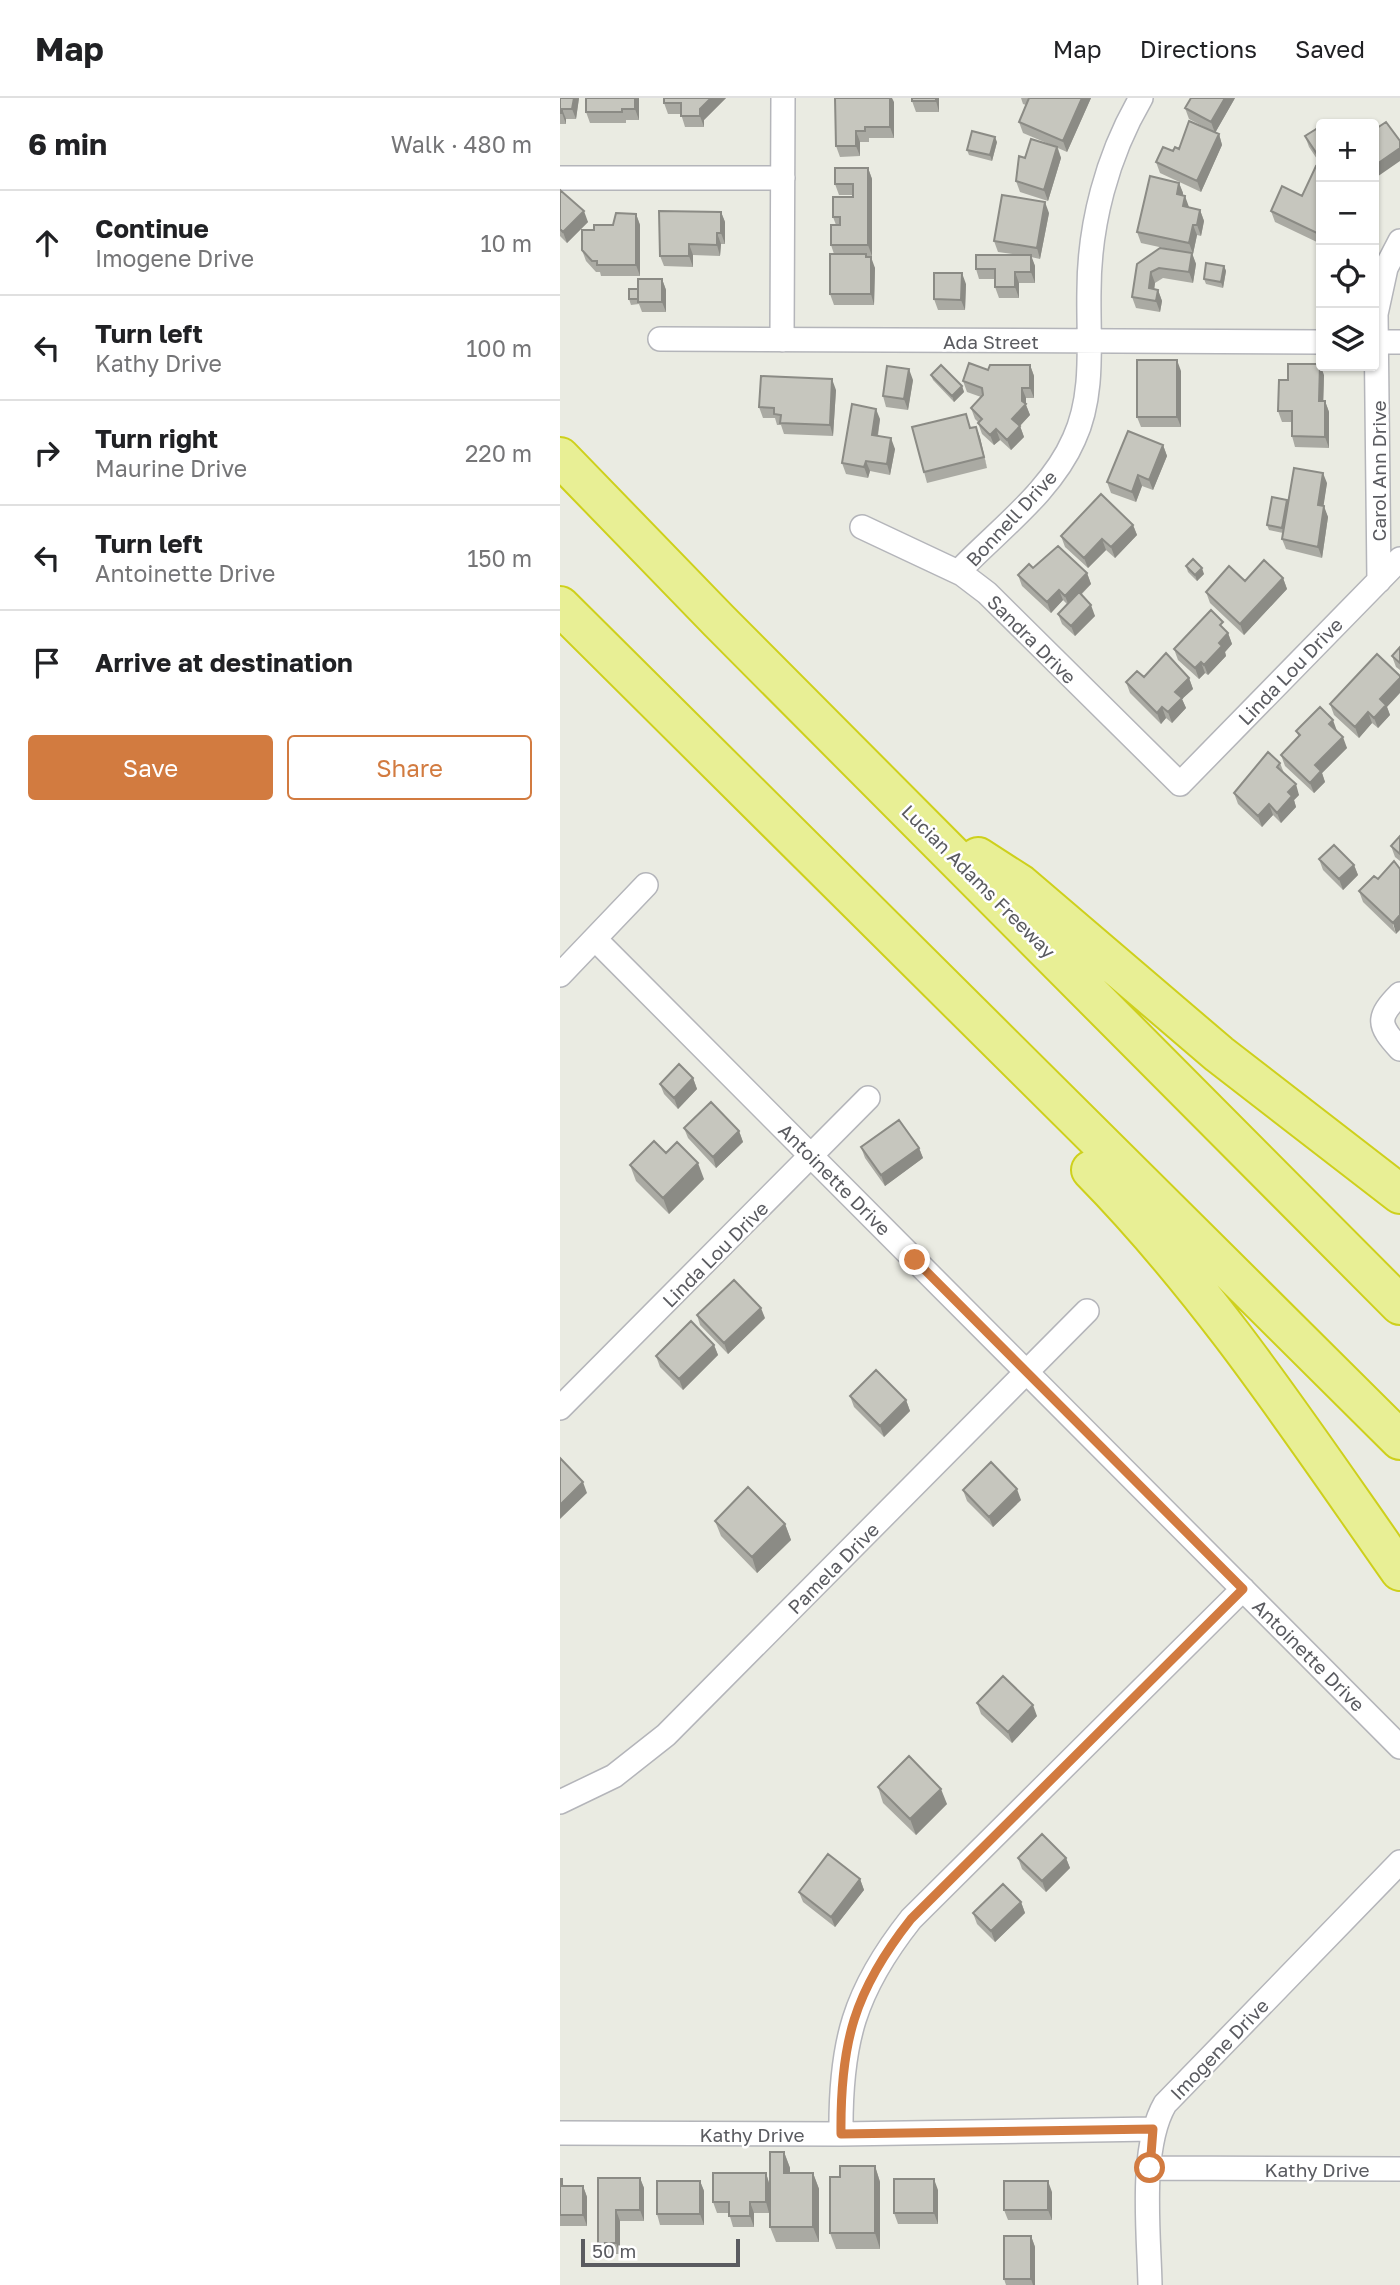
<!DOCTYPE html>
<html lang="en">
<head>
<meta charset="utf-8">
<style>
	body { margin:0; font-family:"Golos Text",sans-serif; background:#f2f2f2; color:#202124 }
	.controls { position:absolute; right:21px; top:21px; display:grid; overflow:hidden; border-radius:7px; box-shadow:0 2px 5px #0004 }
	.controls button { width:63px; height:63px; display:grid; place-items:center; padding:0; border:0; border-bottom:2px solid #e0e0e0; background:#fff; color:#202124; font:35px sans-serif }
	.scale { position:absolute; left:21px; bottom:18px; width:159px; box-sizing:border-box; padding-left:7px; border:4px solid #5a5b60; border-top:0; font-size:19px; line-height:24px; white-space:nowrap; color:#5a5b60; -webkit-text-stroke:5px #fff; paint-order:stroke }
	.stop { position:absolute; width:21px; height:21px; margin:-16px; border:5px solid #d27b40; border-radius:50%; background:#fff }
	.stop.end { background:#d27b40; border-color:#fff; box-shadow:0 2px 7px #0008 }
	.list { margin:0; padding:0; list-style:none }
	h2 { display:flex; justify-content:space-between; align-items:center; height:91px; margin:0; padding:0 28px; font-size:30px }
	h2 small { font-size:23px; font-weight:400; color:#757577 }
	.list li { display:grid; grid-template-columns:46px 1fr auto; gap:21px; align-items:center; box-sizing:border-box; height:105px; padding:0 28px; border-top:2px solid #e0e0e0 }
	.list b { display:block; font-size:26px; white-space:nowrap }
	.list p { margin:0; font-size:23px; white-space:nowrap; color:#757577 }
	.list em { font-size:23px; font-style:normal; color:#757577 }
	.actions { display:flex; gap:14px; padding:21px 28px }
	.actions a { flex:1; padding:16px 0; border:2px solid #d27b40; border-radius:7px; text-align:center; font-size:24px; color:#d27b40 }
	.actions .main { background:#d27b40; color:#fff }
	.icon { flex:none; width:38px; height:38px; fill:none; stroke:currentColor; stroke-width:2; stroke-linecap:round; stroke-linejoin:round }
	.map { position:relative; flex:none; width:840px; height:2187px; overflow:hidden }
	header { display:flex; align-items:center; gap:42px; box-sizing:border-box; height:98px; padding:0 35px; background:#fff; border-bottom:2px solid #e0e0e0 }
	header strong { font-size:33px }
	nav { display:flex; gap:38px; margin-inline-start:auto; font-size:24px }
	main { display:flex }
	aside { flex:1; background:#fff }
	.map>svg:first-child { display:block }
	.lines { fill:none; stroke-linecap:round; stroke-linejoin:round }
	.minor-casing { stroke:#b4b5ba; stroke-width:26 }
	.motorway-casing { stroke:#ced01c; stroke-width:42 }
	.minor { stroke:#fff; stroke-width:23 }
	.motorway { stroke:#e8ef95; stroke-width:38 }
	.wall { fill:#aaaaa3 }
	.shaded-wall { fill:#8b8b85 }
	.building { fill:#c6c6be; stroke:#8b8b85; stroke-width:2 }
	.route { stroke:#d27b40; stroke-width:9 }
	.labels { text-anchor:middle; dominant-baseline:central; stroke-width:5; stroke-linejoin:round; paint-order:stroke }
	.street-label { font-size:19px; fill:#5a5b60; stroke:#fff }
</style>
</head>
<body>
<header>
<strong>Map</strong>
<nav><a>Map</a><a>Directions</a><a>Saved</a></nav>
</header>
<main>
<aside>
<h2>6 min<small>Walk · 480 m</small></h2>
<ul class="list">
<li><svg class="icon" aria-label="ahead" viewBox="0 0 24 24"><path d="M12 20V5M6 11l6-6 6 6"/></svg><div><b>Continue</b><p>Imogene Drive</p></div><em>10 m</em></li>
<li><svg class="icon" aria-label="left" viewBox="0 0 24 24"><path d="M17 20v-9H6M10 6l-5 5 5 5"/></svg><div><b>Turn left</b><p>Kathy Drive</p></div><em>100 m</em></li>
<li><svg class="icon" aria-label="right" viewBox="0 0 24 24"><path d="M7 20v-9h11M14 6l5 5-5 5"/></svg><div><b>Turn right</b><p>Maurine Drive</p></div><em>220 m</em></li>
<li><svg class="icon" aria-label="left" viewBox="0 0 24 24"><path d="M17 20v-9H6M10 6l-5 5 5 5"/></svg><div><b>Turn left</b><p>Antoinette Drive</p></div><em>150 m</em></li>
<li><svg class="icon" aria-label="arrive" viewBox="0 0 24 24"><path d="M6 21V4h12l-3 4 3 4H6"/></svg><div><b>Arrive at destination</b></div></li>
</ul>
<div class="actions"><a class="main">Save</a><a>Share</a></div>
</aside>
<div class="map">
<svg width="840" height="2187" viewBox="0 0 840 2187">
	<rect width="100%" height="100%" fill="#eaebe2"/>
	<g class="lines">
		<defs>
			<path id="minor" d="M0,80H223
				M100,241L761,244
				M222,242L223,0
				M814,244H840
				M302,429L402,476L427,495L620,686L840,461
				M402,476L403,469C441,430 492,392 514,341C535,296 528,242 529,193C529,127 547,58 581,0
				M819,483L816,216L826,170L840,143
				M35,841L840,1649
				M0,877L86,787
				M840,896C816,920 818,927 840,951
				M0,1310L308,1000
				M0,1704L54,1678L106,1637L527,1213
				M0,2035L281,2036L593,2031
				M281,2036C280,1945 294,1893 351,1821L683,1491
				M590,2070L840,2071
				M590,2187C589,2135 579,2051 605,2006L840,1764"/>
			<path id="motorway" d="M0,359L159,523L840,1207
				M0,508L840,1342
				M418,759L460,786L659,956L840,1096
				M531,1072C650,1193 743,1335 840,1473"/>
		</defs>
		<use href="#minor" class="minor-casing"/>
		<use href="#motorway" class="motorway-casing"/>
		<use href="#minor" class="minor"/>
		<use href="#motorway" class="motorway"/>
	</g>
	<path class="wall" d="M0,0H19L16,21H6V26H0Z
		M26,0H79V22H66V25H30L26,14Z
		M104,0H166L144,22V29H125L121,16H108L104,5Z
		M379,0V14H356L352,3Z
		M461,0H531L507,54L498,50L501,60L488,103L460,94L456,83L465,60L489,46L463,35L459,24L466,7L463,6Z
		M631,0H675L655,35L659,36L662,47L641,94L600,75L596,64L613,53L619,51L650,32L629,21L625,10Z
		M334,4V40H309V44H300V58L280,59L276,48Z
		M761,28V67L749,49L745,38Z
		M437,44L432,63L409,57L407,52Z
		M308,70L312,81V158H307L315,170L314,207H274L270,196L274,156L271,147L276,127L273,119L293,99V97H279L275,86Z
		M761,70V146L715,124L711,113L742,98Z
		M619,85L623,95V97L629,110L640,112L644,123L641,138L637,137L633,156H632L636,166L633,185L603,180L595,185L594,191L598,192L602,203L600,214L576,210L572,199L577,166L622,154L581,145L577,134Z
		M0,92L28,124L7,145L0,138Z
		M161,114L165,124V146H161L160,158L133,157V169L104,168L100,158Z
		M489,115L480,161L471,159L475,168V185H459V200H439L435,189V181H419L416,171L459,157L438,154L434,143Z
		M76,116L80,127V178H41L40,174H36L26,163L22,152L34,132L53,127Z
		M664,168L666,173L663,190L646,186L644,181Z
		M102,181L106,192V214H82L79,206L71,207L69,201L78,191Z
		M406,186L405,212H378L374,201Z
		M470,267L474,278V300H466V307L470,317L460,328L464,339L451,352L440,342L434,347L422,336L418,325H419L415,321L411,310L421,299L407,294L403,283L428,272Z
		M621,273V329H581L577,319Z
		M371,277L402,288L404,294L394,304L373,282Z
		M764,277L763,303H765L769,314V350L735,349L732,338V324H722L718,313L728,282Z
		M353,282L348,312L326,309L323,298Z
		M276,292L273,338L224,336L221,327H217L215,320H203L199,309Z
		M320,321L318,338L335,351L330,377L310,373L308,380L286,376L282,365Z
		M416,329L427,370L367,385L364,374L411,330Z
		M603,347L607,358L593,392L582,388L576,404L551,395L547,384Z
		M767,385L763,408L768,419L762,460L726,451L722,441L723,435L709,432L707,427L728,403Z
		M573,427L577,437L555,460L546,452L528,470L505,449L501,438Z
		M626,468L644,476L637,483L628,474Z
		M473,470L527,475L531,486L521,497L535,518L515,538L502,526L498,516L507,506L503,502L491,515L462,488L458,477Z
		M723,480L727,491L684,537L650,505L646,494L685,483Z
		M666,533L668,535L672,546L665,554L666,558L648,577L645,575L639,581L618,562L614,551Z
		M840,549V572L836,569L832,558Z
		M584,579L629,580L633,591L622,601L626,610L612,625L606,620L601,626L570,595L566,584Z
		M770,606L827,609L830,617L818,630L812,625L799,640L774,617Z
		M736,633H777L787,650L762,675L765,684L754,695L725,668L721,657L739,639Z
		M720,665L724,675L739,697L734,702L736,709L721,725L713,717L702,729L678,706L674,695Z
		M840,738V763L835,759L831,748Z
		M759,761L794,767L798,777L783,792L763,772Z
		M818,781L836,836L803,804L799,793Z
		M133,980L137,991L118,1011L104,996L100,986Z
		M124,1030L179,1033L183,1044L156,1070L128,1040Z
		M301,1049L359,1050L363,1060L325,1088L305,1060Z
		M70,1067L144,1081L109,1116L76,1083Z
		M137,1217L205,1220L168,1256L140,1227Z
		M154,1247L158,1257L123,1292L100,1269L96,1258Z
		M290,1298L346,1302L350,1313L324,1339L294,1309Z
		M403,1392L461,1402L433,1429L407,1403Z
		M155,1423L225,1426L231,1442L197,1475L161,1438Z
		M417,1605L477,1618L452,1645L421,1616Z
		M318,1689L387,1706L356,1737L323,1705Z
		M458,1760H506L510,1770L486,1794L462,1771Z
		M300,1781L304,1792L275,1829L243,1804L239,1794Z
		M461,1804L465,1815L435,1844L417,1826L413,1815Z
		M224,2054L230,2070V2075H253L259,2091V2144H216L210,2129Z
		M315,2068L320,2084V2151H276L270,2135L280,2079Z
		M206,2075L209,2085V2115H194V2129H173L169,2115H157L153,2104Z
		M38,2080H80L84,2090V2123H60V2156H42L38,2145Z
		M0,2081L4,2088H23L27,2099V2128H0Z
		M140,2083L144,2093V2127H100L97,2116Z
		M378,2092V2126H338L334,2115Z
		M492,2094V2122H448L444,2112Z
		M471,2138L475,2149V2187H446L444,2181Z"/>
	<path class="shaded-wall" d="M14,0H19L16,21L12,11Z
		M75,0H79V22L75,11Z
		M151,0H166L144,22V29L140,18V11Z
		M330,0H332L334,4V40L330,29Z
		M376,0H379V14L376,3Z
		M522,0H531L507,54L503,43Z
		M665,0H675L655,35L651,24Z
		M2,11L6,21V26L2,15Z
		M296,33L300,44V58L296,48Z
		M659,36L662,47L641,94L637,83Z
		M435,39L437,44L432,63L430,57Z
		M497,49L501,60L488,103L484,92Z
		M840,50V63L814,81V68Z
		M761,53V67L757,56Z
		M308,70L312,81V158L308,147Z
		M619,85L623,95L621,107L617,96Z
		M625,98L629,109L626,119L623,108Z
		M485,104L489,115L480,161L477,150Z
		M640,112L644,123L641,138L637,127Z
		M24,113L28,124L7,145L3,134Z
		M161,114L165,124V146L161,135Z
		M76,116L80,127V178L76,167Z
		M633,127L637,137L633,156L629,145Z
		M157,135L161,146L160,158L157,147Z
		M129,146L133,157V169L129,158Z
		M632,155L636,166L633,185L629,174Z
		M471,157L475,168V185L471,174Z
		M311,159L315,170L314,207L311,196Z
		M664,168L666,173L663,190L661,184Z
		M455,174L459,185V200L455,189Z
		M591,174L595,185L593,201L589,190Z
		M402,175L406,186L405,212L401,202Z
		M102,181L106,192V214L102,204Z
		M598,192L602,203L600,214L596,203Z
		M617,262L621,273V329L617,319Z
		M760,266L764,277L763,314L759,303Z
		M470,267L474,278V300L470,290Z
		M349,271L353,282L348,312L344,301Z
		M272,281L276,292L273,338L270,327Z
		M402,288L404,294L394,304L392,298Z
		M462,290L466,300V307L470,317L456,332L452,321L462,303Z
		M765,303L769,314V350L765,339Z
		M316,311L320,321L316,347L312,337Z
		M460,328L464,339L451,352L447,342Z
		M416,329L420,339L427,370L424,359Z
		M436,331L440,342L434,347L430,337Z
		M331,340L335,351L330,377L327,366Z
		M603,347L607,358L593,392L589,382Z
		M306,363L310,373L308,380L304,369Z
		M763,375L767,385L762,418L758,407Z
		M578,377L582,388L576,404L572,394Z
		M764,408L768,419L762,460L758,449Z
		M573,427L577,437L555,460L551,449Z
		M542,441L546,452L528,470L524,460Z
		M642,470L644,476L637,483L635,477Z
		M527,475L531,486L509,508L505,498Z
		M723,480L727,491L684,537L680,526Z
		M499,492L503,502L491,515L487,504Z
		M531,507L535,518L515,538L511,528Z
		M668,535L672,546L665,554L666,558L648,577L644,567L659,545Z
		M641,564L645,575L639,581L635,570Z
		M629,580L633,591L622,601L626,610L612,625L608,614L615,594Z
		M840,580V595L827,609L830,617L818,630L814,620L820,601Z
		M602,609L606,620L601,626L597,615Z
		M808,614L812,625L799,640L795,629Z
		M773,622L777,633L769,626Z
		M783,639L787,650L762,675L765,684L754,695L750,685L755,667Z
		M736,686L739,697L734,702L736,709L721,725L717,715L728,694Z
		M709,706L713,717L702,729L698,718Z
		M794,767L798,777L783,792L779,781Z
		M840,817V832L836,836L833,825Z
		M133,980L137,991L118,1011L114,1000Z
		M179,1033L183,1044L156,1070L153,1059Z
		M359,1050L363,1060L325,1088L321,1077Z
		M138,1065L144,1081L109,1116L103,1100Z
		M201,1210L205,1220L168,1256L164,1245Z
		M154,1247L158,1257L123,1292L119,1281Z
		M346,1302L350,1313L324,1339L320,1328Z
		M23,1384L27,1395L0,1421V1407Z
		M457,1391L461,1402L433,1429L429,1419Z
		M225,1426L231,1442L197,1475L192,1459Z
		M473,1607L477,1618L452,1645L448,1634Z
		M381,1691L387,1706L356,1737L350,1721Z
		M506,1760L510,1770L486,1794L482,1783Z
		M300,1781L304,1792L275,1829L271,1819Z
		M461,1804L465,1815L435,1844L431,1833Z
		M224,2054L230,2070V2091L224,2075Z
		M315,2068L320,2084V2151L315,2135Z
		M206,2075L209,2085V2115L206,2104Z
		M253,2075L259,2091V2144L253,2129Z
		M80,2080L84,2090V2123L80,2112Z
		M374,2081L378,2092V2126L374,2115Z
		M140,2083L144,2093V2127L140,2116Z
		M488,2083L492,2094V2122L488,2112Z
		M23,2088L27,2099V2128L23,2117Z
		M190,2104L194,2115V2129L190,2118Z
		M56,2112L60,2123V2156L56,2145Z
		M471,2138L475,2149V2187H473L471,2181Z"/>
	<path class="building" d="M0,0H14L12,11H2V15H0Z
		M26,0H75V11H62V14H26Z
		M104,0H151L140,11V18H121V5H104Z
		M275,0H330V29H305V33H296V48H276Z
		M352,0H376V3H352Z
		M469,0H522L503,43L459,24Z
		M631,0H665L651,24L625,10Z
		M629,23L659,36L637,83L596,64L603,49L613,53L615,49L619,51Z
		M826,24L840,43V50L814,68V32Z
		M761,28V53L757,56L745,38Z
		M412,33L435,39L430,57L407,52Z
		M471,41L497,49L484,92L456,83L459,58L465,60Z
		M756,68L761,70V137L711,113L722,88L742,98Z
		M275,70H308V147H271V127H280V119H273V99H293V86H275Z
		M590,78L619,85L617,96L625,98L623,108L640,112L637,127H633L629,145L577,134Z
		M0,92L24,113L3,134L0,131Z
		M442,97L485,104L477,150L434,143Z
		M99,113L161,114V135H157V147L129,146V158H100Z
		M56,115L76,116V167H37V163H32L22,152V132H34V127H53Z
		M600,150L632,155L629,174L599,170L591,174L589,190L598,192L596,203L572,199L577,166Z
		M270,156H306V159H311V196H270Z
		M416,157H471V174H455V189H435V171H416Z
		M646,165L664,168L661,184L644,181Z
		M374,175H402L401,202L374,201Z
		M78,181H102V204H78Z
		M69,191H78V201H69Z
		M577,262H617V319H577Z
		M409,265L428,272L430,267H470V290H462V303L466,306L452,321L460,328L447,342L436,331L430,337L418,325L422,321L411,310L423,297L422,290L403,283Z
		M728,266H760L759,303H765V339L732,338V313H718L719,282H728Z
		M381,267L402,288L392,298L371,277Z
		M327,268L349,271L344,301L323,298Z
		M201,278L272,281L270,327L220,325L221,317L214,316V310L199,309Z
		M292,306L316,311L312,337L331,340L327,366L306,363L304,369L282,365Z
		M406,316L410,330L416,329L424,359L364,374L352,329Z
		M568,333L603,347L589,382L578,377L572,394L547,384Z
		M734,370L763,375L758,407L764,408L758,449L722,441Z
		M541,396L573,427L551,449L542,441L524,460L501,438Z
		M712,399L727,402L722,430L707,427Z
		M498,448L527,475L505,498L499,492L487,504L458,477L469,466L473,470Z
		M633,461L642,470L635,477L626,468Z
		M704,462L723,480L680,526L646,494L669,468L685,483Z
		M519,494L531,507L511,528L498,516Z
		M651,512L663,524L660,527L668,535L659,545L662,548L644,567L641,564L635,570L614,551Z
		M840,549V565L832,558Z
		M606,555L629,580L615,594L622,600L608,614L602,609L597,615L566,584L577,573L584,579Z
		M817,556L840,578V580L820,601L826,607L814,620L808,614L795,629L770,606Z
		M760,609L773,622L769,626L783,639L755,667L761,673L750,685L721,657L740,637L736,633Z
		M708,654L720,665L717,669L736,686L728,694L732,698L717,715L709,706L698,718L674,695Z
		M840,738V756L831,748Z
		M774,747L794,767L779,781L759,761Z
		M834,763L840,771V817L833,825L799,793L814,778L818,781Z
		M119,966L133,980L114,1000L100,986Z
		M151,1004L179,1033L153,1059L124,1030Z
		M339,1022L359,1050L321,1077L301,1049Z
		M94,1043L106,1055L117,1044L138,1065L103,1100L70,1067Z
		M174,1182L201,1210L164,1245L137,1217Z
		M131,1223L154,1247L119,1281L96,1258Z
		M316,1272L346,1302L320,1328L290,1298Z
		M0,1360L23,1384L0,1407Z
		M431,1364L457,1391L429,1419L403,1392Z
		M188,1389L225,1426L192,1459L155,1423Z
		M443,1578L473,1607L448,1634L417,1605Z
		M349,1658L381,1691L350,1721L318,1689Z
		M482,1736L506,1760L482,1783L458,1760Z
		M268,1756L300,1781L271,1819L239,1794Z
		M443,1786L461,1804L431,1833L413,1815Z
		M210,2054H224V2075H253V2129H210Z
		M280,2068H315V2135H270V2079H280Z
		M153,2075H206V2104H190V2118H169V2104H153Z
		M38,2080H80V2112H56V2145H38Z
		M0,2081H2V2088H23V2117H0Z
		M334,2081H374V2115H334Z
		M97,2083H140V2116H97Z
		M444,2083H488V2112H444Z
		M444,2138H471V2181H444Z"/>
	<g class="lines">
		<path class="route" d="M355,1162L683,1491L351,1821C294,1893 280,1945 281,2036L593,2031L590,2070"/>
	</g>
	<g class="labels">
		<g class="street-label">
			<text x="431" y="243">Ada Street</text>
			<text transform="translate(818 373) rotate(-90)">Carol Ann Drive</text>
			<text transform="translate(451 420) rotate(-47)">Bonnell Drive</text>
			<text transform="translate(472 541) rotate(45)">Sandra Drive</text>
			<text transform="translate(730 573) rotate(-46)">Linda Lou Drive</text>
			<text transform="translate(419 783) rotate(45)">Lucian Adams Freeway</text>
			<text transform="translate(275 1081) rotate(45)">Antoinette Drive</text>
			<text transform="translate(155 1156) rotate(-45)">Linda Lou Drive</text>
			<text transform="translate(273 1470) rotate(-45)">Pamela Drive</text>
			<text transform="translate(749 1557) rotate(45)">Antoinette Drive</text>
			<text transform="translate(659 1951) rotate(-46)">Imogene Drive</text>
			<text x="192" y="2036">Kathy Drive</text>
			<text x="757" y="2071">Kathy Drive</text>
		</g>
	</g>
</svg>
<div class="controls">
<button>+</button>
<button>−</button>
<button><svg class="icon" aria-label="locate" viewBox="0 0 24 24"><circle cx="12" cy="12" r="6"/><path d="M12 2v4M12 18v4M2 12h4M18 12h4"/></svg></button>
<button><svg class="icon" aria-label="layers" viewBox="0 0 24 24"><path d="M12 4l9 5-9 5-9-5zM3 14l9 5 9-5"/></svg></button>
</div>
<div class="scale">50 m</div>
<div class="stop" style="left:590px;top:2070px"></div>
<div class="stop end" style="left:355px;top:1162px"></div>
</div>
</main>
</body>
</html>
